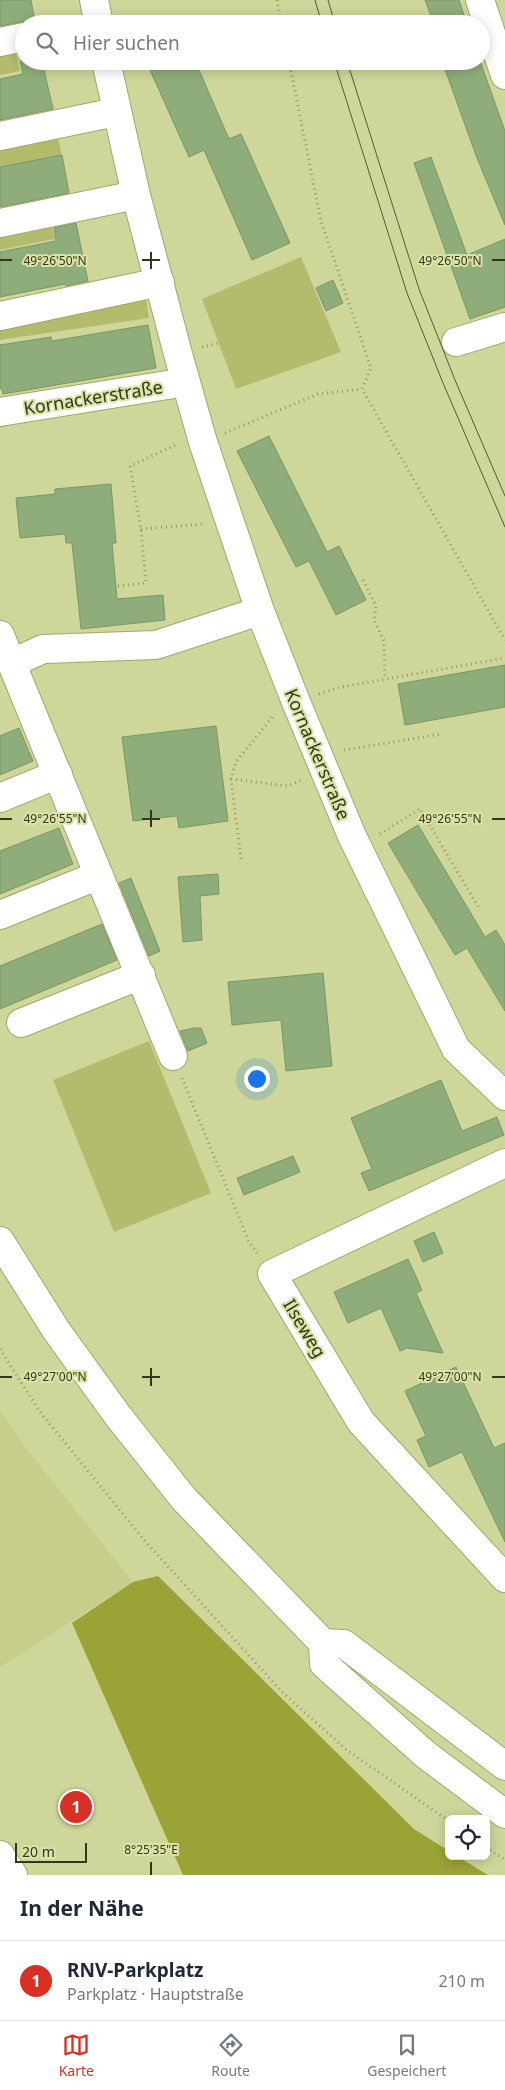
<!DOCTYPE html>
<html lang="de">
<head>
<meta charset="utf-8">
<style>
	body { margin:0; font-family:"Noto Sans",sans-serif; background:#f2f2f3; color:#1f2937 }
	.controls { position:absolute; right:15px; bottom:15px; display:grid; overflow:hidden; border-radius:8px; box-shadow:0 2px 12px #0003 }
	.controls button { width:45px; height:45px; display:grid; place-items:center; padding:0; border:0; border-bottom:1px solid #e0e1e3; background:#fff; color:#1f2937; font:25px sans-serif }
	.scale { position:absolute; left:15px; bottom:12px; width:72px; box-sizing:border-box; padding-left:5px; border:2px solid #34371e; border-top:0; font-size:14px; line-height:18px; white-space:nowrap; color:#34371e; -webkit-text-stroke:4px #dce3a6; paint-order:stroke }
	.you { position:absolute; left:256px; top:1078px; width:18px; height:18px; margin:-12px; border:4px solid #fff; border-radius:50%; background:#1a73e8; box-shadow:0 0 0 8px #1a73e833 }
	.badge { display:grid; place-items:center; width:32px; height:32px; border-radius:50%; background:#d93025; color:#fff; font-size:16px; font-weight:700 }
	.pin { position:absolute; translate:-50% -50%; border:2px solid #fff; box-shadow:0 1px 5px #0006 }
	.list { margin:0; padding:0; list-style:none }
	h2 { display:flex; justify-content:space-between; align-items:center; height:65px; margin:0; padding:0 20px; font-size:21px }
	h2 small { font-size:16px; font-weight:400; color:#747a83 }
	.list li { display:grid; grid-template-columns:32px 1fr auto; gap:15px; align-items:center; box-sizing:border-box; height:80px; padding:0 20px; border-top:1px solid #e0e1e3 }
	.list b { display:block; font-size:19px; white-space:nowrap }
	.list p { margin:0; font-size:16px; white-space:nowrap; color:#747a83 }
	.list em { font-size:16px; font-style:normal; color:#747a83 }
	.icon { flex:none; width:28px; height:28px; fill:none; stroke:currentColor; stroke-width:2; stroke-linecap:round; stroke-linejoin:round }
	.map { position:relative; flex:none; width:505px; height:1875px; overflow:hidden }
	.search { position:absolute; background:#fff; box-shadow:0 2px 12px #0003; left:15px; right:15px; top:15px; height:55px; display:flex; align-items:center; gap:12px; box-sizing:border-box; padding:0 18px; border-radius:28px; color:#747a83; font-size:19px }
	.sheet { height:145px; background:#fff }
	nav { display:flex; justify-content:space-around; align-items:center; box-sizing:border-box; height:70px; border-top:1px solid #e0e1e3; background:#fff; font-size:14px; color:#747a83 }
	nav a { display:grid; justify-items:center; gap:2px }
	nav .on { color:#d93025 }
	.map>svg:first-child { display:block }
	.built { fill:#c7ce8a }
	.green { fill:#b4bb6d }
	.forest { fill:#9ba236 }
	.building { fill:#8fad7a; stroke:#799765 }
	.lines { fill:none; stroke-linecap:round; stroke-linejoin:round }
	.minor-casing { stroke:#a1a76d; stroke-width:30 }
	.path { stroke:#929769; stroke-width:3; stroke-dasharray:1 4; stroke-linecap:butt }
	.minor { stroke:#fff; stroke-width:28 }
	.tram { stroke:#545838; stroke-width:1 }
	.ticks { fill:none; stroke:#34371e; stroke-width:2 }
	.labels { text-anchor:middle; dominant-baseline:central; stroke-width:4; stroke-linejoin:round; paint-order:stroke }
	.street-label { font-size:18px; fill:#34371e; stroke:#dce3a6 }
	.ticks-label { font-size:12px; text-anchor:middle; fill:#34371e; stroke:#dce3a6; stroke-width:4; stroke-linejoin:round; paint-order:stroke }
</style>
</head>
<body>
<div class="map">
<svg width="505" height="1875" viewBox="0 0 505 1875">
	<rect width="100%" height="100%" fill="#cfd69a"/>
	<path class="built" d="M0,1411L28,1451L133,1582L0,1667Z"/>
	<path class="green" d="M14,44L20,71L0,75V47Z
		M57,134L62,155L0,167V145Z
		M50,218L55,239L0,250V228Z
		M301,257L341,352L236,389L202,299Z
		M146,298L149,318L0,340V325Z
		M149,1041L211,1193L114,1232L53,1080Z"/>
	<path class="forest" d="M158,1576L414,1829L449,1851V1856H457L488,1875H183L72,1623L133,1582Z"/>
	<path class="building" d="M0,0H31L35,22H21L0,26Z
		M425,0H459L467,24H434Z
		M20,61H42L53,109L0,120V79L23,74Z
		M146,61H195L229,139L241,134L290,243L252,260L204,150L189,157Z
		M442,61H480L505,131V225L477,158Z
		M62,155L69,193L0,207V167Z
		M431,157L467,255L505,239V307L470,319L414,163Z
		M76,223L88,281L66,286L65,284L0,297V252L56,241L54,228Z
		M333,280L343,303L326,311L316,288Z
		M148,325L156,368L3,394L2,389H0V345L51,337L52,341Z
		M269,436L327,552L339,546L366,600L336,615L309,561L296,567L237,451Z
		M111,484L116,543H112L117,599L163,595L165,620L81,629L72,543H66L65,534L20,538L16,498L55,494V489Z
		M505,665V707L405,725L398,684Z
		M216,726L228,821L179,828L177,816L133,821L122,737Z
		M19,728L33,761L0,775V736Z
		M418,825L485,937L496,930L505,945V1011L467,948L455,955L388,843Z
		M59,828L73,864L0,894V851Z
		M218,874L219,894L200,896L202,940L183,942L178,877Z
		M131,878L160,951L149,956L119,883Z
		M102,924L117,960L0,1009V966Z
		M323,973L332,1066L286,1071L281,1020L232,1025L228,982Z
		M194,1028H201L207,1043L188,1051L180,1031Z
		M441,1080L462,1131L497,1117L504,1135L369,1191L361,1173L372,1169L351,1118Z
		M293,1156L300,1172L244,1195L237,1178Z
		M434,1232L443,1253L423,1262L414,1241Z
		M408,1259L422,1290L416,1293L443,1353L407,1348L400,1351L381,1308L348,1323L334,1292Z
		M456,1367L494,1448L505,1443V1542L462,1452L429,1467L417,1440L426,1436L405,1391Z"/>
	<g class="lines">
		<defs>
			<path id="minor" d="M94,0L99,24
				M480,0L505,75
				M0,42L24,37
				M106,61L136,195L178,354L203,442L260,611L296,702L352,836L456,1049L505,1096
				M0,136L116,112
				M0,223L136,195
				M0,316L160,282
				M456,342L505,327
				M0,412L186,382
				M0,635L173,1056
				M12,663L43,649L156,645L260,611
				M0,798L58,774
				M0,915L99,875
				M21,1023L141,975
				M505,1163L272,1274L361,1422L505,1578
				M0,1241L56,1330L118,1416L184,1499L323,1643L324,1664L426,1755L505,1814
				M323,1643L344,1644L505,1766
				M0,1855L13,1875"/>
		</defs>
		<use href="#minor" class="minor-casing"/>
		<path class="path" d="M277,0L281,24
			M289,61L321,221L371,368L362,389L505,640
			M202,347L219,343
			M225,433L318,394L362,389
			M141,529L205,524
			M363,580L376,606L374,620L384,641L385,679
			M118,586L146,583L141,529L130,466L178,444
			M319,694L341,687L505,658
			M344,750L442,734
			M231,779L288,786L301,780
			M380,834L420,809L479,908
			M241,859L231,779L236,762L274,715
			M182,1078L249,1242L257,1253
			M0,1349L40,1412L145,1541L283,1693L348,1751L449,1821
			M486,1847L505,1860"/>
		<use href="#minor" class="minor"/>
		<path class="tram" d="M315,0L322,24
			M328,0L335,24
			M334,61L407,293L443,383L505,527
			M347,61L419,289L455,380L505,496"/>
	</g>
	<path class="ticks" d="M151,252V269M0,260H12M142,260H160M492,260H505M151,810V827M0,819H12M142,819H160M492,819H505M151,1368V1386M0,1377H12M142,1377H160M492,1377H505M151,1862V1875"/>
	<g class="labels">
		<g class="street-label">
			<text transform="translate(93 397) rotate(-9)">Kornackerstraße</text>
			<text transform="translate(318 754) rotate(67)">Kornackerstraße</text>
			<text transform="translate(305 1328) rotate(59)">Ilseweg</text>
		</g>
	</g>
	<g class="ticks-label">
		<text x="450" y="265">49°26'50"N</text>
		<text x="55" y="265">49°26'50"N</text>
		<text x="450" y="823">49°26'55"N</text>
		<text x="55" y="823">49°26'55"N</text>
		<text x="55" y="1381">49°27'00"N</text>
		<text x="450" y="1381">49°27'00"N</text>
		<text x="151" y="1854">8°25'35"E</text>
	</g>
</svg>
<div class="controls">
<button><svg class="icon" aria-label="locate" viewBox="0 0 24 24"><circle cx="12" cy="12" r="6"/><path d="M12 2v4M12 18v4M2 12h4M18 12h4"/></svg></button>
</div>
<div class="scale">20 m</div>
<div class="you"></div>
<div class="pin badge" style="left:76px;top:1807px">1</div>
<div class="search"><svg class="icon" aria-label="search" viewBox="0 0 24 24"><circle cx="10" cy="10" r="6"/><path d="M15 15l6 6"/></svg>Hier suchen</div>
</div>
<section class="sheet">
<h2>In der Nähe<small></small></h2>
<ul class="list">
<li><span class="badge">1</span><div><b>RNV-Parkplatz</b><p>Parkplatz · Hauptstraße</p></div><em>210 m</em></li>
</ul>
</section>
<nav>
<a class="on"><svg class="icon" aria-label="map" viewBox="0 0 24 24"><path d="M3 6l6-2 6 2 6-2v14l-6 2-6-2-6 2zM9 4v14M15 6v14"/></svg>Karte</a>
<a><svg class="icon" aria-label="directions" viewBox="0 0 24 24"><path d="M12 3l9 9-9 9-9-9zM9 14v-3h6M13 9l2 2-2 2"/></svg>Route</a>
<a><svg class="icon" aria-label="saved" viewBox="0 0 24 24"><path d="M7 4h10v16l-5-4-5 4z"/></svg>Gespeichert</a>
</nav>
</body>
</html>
